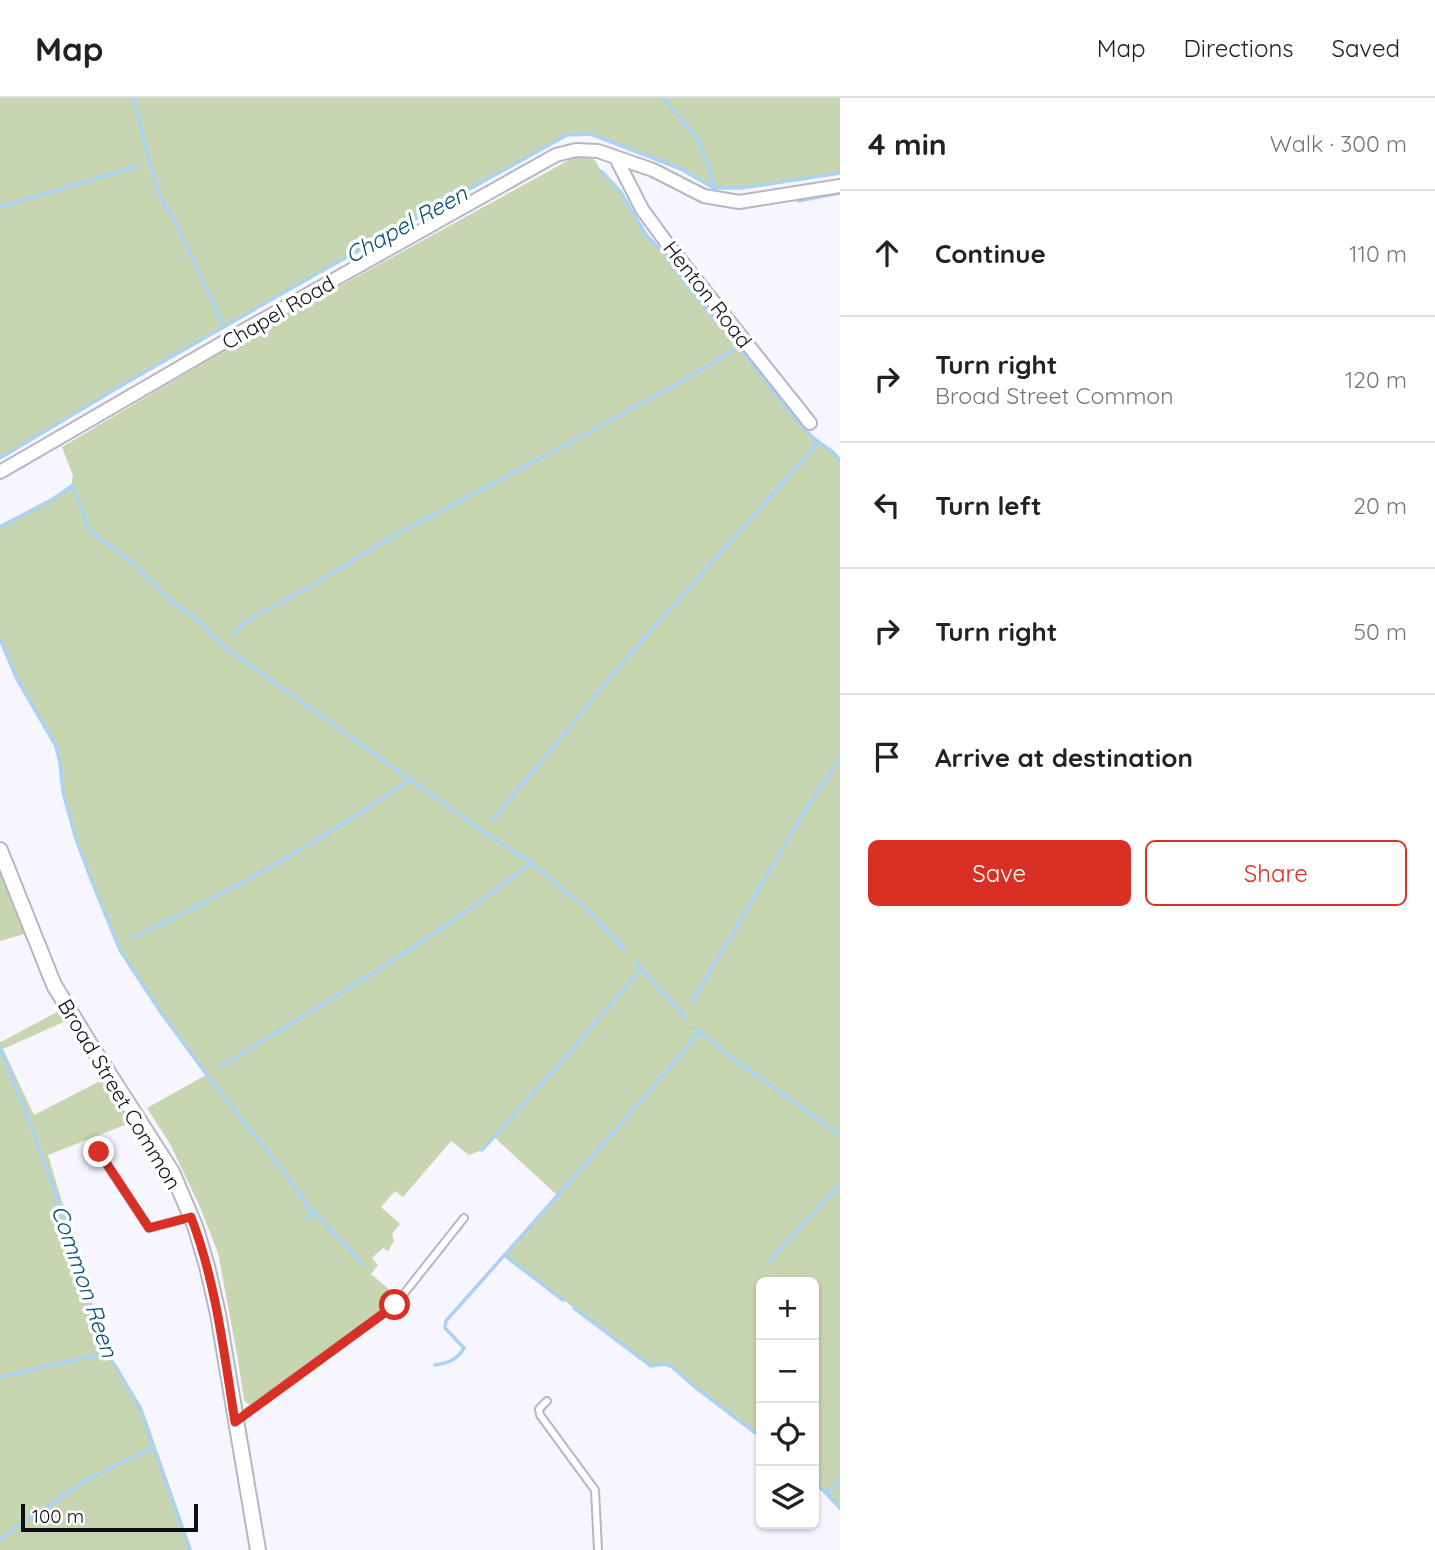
<!DOCTYPE html>
<html lang="en">
<head>
<meta charset="utf-8">
<style>
	body { margin:0; font-family:Quicksand,sans-serif; background:#f6f6f6; color:#222 }
	.controls { position:absolute; right:21px; bottom:21px; display:grid; overflow:hidden; border-radius:10px; box-shadow:0 2px 5px #0004 }
	.controls button { width:63px; height:63px; display:grid; place-items:center; padding:0; border:0; border-bottom:2px solid #e0e0e0; background:#fff; color:#222; font:35px sans-serif }
	.scale { position:absolute; left:21px; bottom:18px; width:177px; box-sizing:border-box; padding-left:7px; border:4px solid #0f0e13; border-top:0; font-size:19px; line-height:24px; white-space:nowrap; color:#0f0e13; -webkit-text-stroke:5px #fff; paint-order:stroke }
	.stop { position:absolute; width:21px; height:21px; margin:-16px; border:5px solid #d93025; border-radius:50%; background:#fff }
	.stop.end { background:#d93025; border-color:#fff; box-shadow:0 2px 7px #0008 }
	.list { margin:0; padding:0; list-style:none }
	h2 { display:flex; justify-content:space-between; align-items:center; height:91px; margin:0; padding:0 28px; font-size:30px }
	h2 small { font-size:23px; font-weight:400; color:#767676 }
	.list li { display:grid; grid-template-columns:46px 1fr auto; gap:21px; align-items:center; box-sizing:border-box; height:126px; padding:0 28px; border-top:2px solid #e0e0e0 }
	.list b { display:block; font-size:26px; white-space:nowrap }
	.list p { margin:0; font-size:23px; white-space:nowrap; color:#767676 }
	.list em { font-size:23px; font-style:normal; color:#767676 }
	.actions { display:flex; gap:14px; padding:21px 28px }
	.actions a { flex:1; padding:16px 0; border:2px solid #d93025; border-radius:10px; text-align:center; font-size:24px; color:#d93025 }
	.actions .main { background:#d93025; color:#fff }
	.icon { flex:none; width:38px; height:38px; fill:none; stroke:currentColor; stroke-width:2; stroke-linecap:round; stroke-linejoin:round }
	.map { position:relative; flex:none; width:840px; height:1452px; overflow:hidden }
	header { display:flex; align-items:center; gap:42px; box-sizing:border-box; height:98px; padding:0 35px; background:#fff; border-bottom:2px solid #e0e0e0 }
	header strong { font-size:33px }
	nav { display:flex; gap:38px; margin-inline-start:auto; font-size:24px }
	main { display:flex }
	aside { flex:1; background:#fff }
	.map>svg:first-child { display:block }
	.green { fill:#c8d5b1 }
	.lines { fill:none; stroke-linecap:round; stroke-linejoin:round }
	.stream { stroke:#a9d2f4; stroke-width:3.5 }
	.service-casing { stroke:#b8b5c4; stroke-width:10 }
	.minor-casing { stroke:#b8b5c4; stroke-width:16 }
	.tertiary-casing { stroke:#b8b5c4; stroke-width:18 }
	.service { stroke:#fff; stroke-width:6 }
	.minor { stroke:#fff; stroke-width:12 }
	.tertiary { stroke:#fff; stroke-width:14 }
	.route { stroke:#d93025; stroke-width:9 }
	.labels { text-anchor:middle; dominant-baseline:central; stroke-width:7; stroke-linejoin:round; paint-order:stroke }
	.street-label { font-size:21px; fill:#0f0e13; stroke:#fff }
	.water-label { font-size:23px; font-style:italic; fill:#0a4f79; stroke:#fff }
</style>
</head>
<body>
<header>
<strong>Map</strong>
<nav><a>Map</a><a>Directions</a><a>Saved</a></nav>
</header>
<main>
<div class="map">
<svg width="840" height="1452" viewBox="0 0 840 1452">
	<rect width="100%" height="100%" fill="#f7f5fe"/>
	<path class="green" d="M0,0H840V75L742,90H714L681,71L592,36L567,37C376,142 187,249 0,360Z
		M583,57L595,62L601,73L620,93L646,137L664,156L692,193L724,231L800,327L817,343L834,355L840,363V1410L827,1396L814,1384V1184H761V1339L695,1289L671,1268L663,1266L651,1268L504,1157L557,1097L494,1039L482,1052L469,1057L451,1043L403,1099L395,1093L381,1109L400,1126L392,1136L394,1143L388,1153L383,1150L372,1160L378,1167L371,1176L398,1199L256,1305L248,1306L244,1302L238,1262L218,1155L200,1109L170,1046L147,1010L206,977L141,885L120,852L113,836L76,741L63,694L60,665L56,648L17,581L0,541V429L53,401L71,388L73,378L62,349L249,238L569,62Z
		M0,768L28,835L0,843Z
		M61,912L68,922L3,951L34,1017L104,981L132,1024L48,1057L106,1251L142,1309L192,1452H0V943L1,944Z"/>
	<g class="lines">
		<path class="stream" d="M134,0L150,66L161,100L174,122L224,228
			M663,0L697,40L711,75L714,90
			M601,73L620,93L646,137L664,156L691,193L724,231L800,327L817,343L834,355L840,363
			M798,103L840,95
			M0,109L138,68
			M0,360L129,283L318,175L567,37L591,36L681,71L714,90H742L840,75
			M0,429L53,401L72,388L90,433L134,466L171,503L199,523L222,547L484,734L532,765L589,813L625,852
			M233,536L242,527L257,517L309,489L388,441L569,345L675,287L739,249
			M0,541L17,581L56,648L60,665L63,694L76,741L91,781L120,852L160,913L207,977L281,1070L308,1108L364,1167
			M493,722L623,564L811,353L817,343
			M132,840C229,795 322,742 410,682
			M635,864L686,920
			M692,904L800,721L840,660
			M695,930L739,965L840,1037
			M0,950L30,1025L57,1100L102,1250L116,1269L140,1311L190,1452
			M220,969C325,904 434,842 531,765
			M482,1052L557,969L641,871
			M306,1121L314,1115
			M504,1157L563,1202
			M769,1163L840,1086
			M574,1210L651,1268L663,1266L671,1268L695,1289L761,1339
			M435,1267C448,1265 457,1262 464,1250L445,1230L446,1223C531,1127 617,1032 700,934
			M0,1279L106,1255
			M814,1384L827,1396L840,1410
			M827,1395L840,1381
			M0,1441L88,1381L154,1349"/>
		<defs>
			<path id="service" d="M98,1053L149,1130L191,1119
				M547,1303L539,1311L540,1317L595,1392L598,1452
				M237,1322L395,1207L464,1120"/>
			<path id="minor" d="M616,60L642,111L666,144L810,325
				M0,374L248,230L556,57L576,52L598,53L653,72L704,98L739,104L840,88"/>
			<path id="tertiary" d="M0,752L54,887L88,943L172,1074L195,1128L207,1168L218,1216L258,1452"/>
		</defs>
		<use href="#service" class="service-casing"/>
		<use href="#minor" class="minor-casing"/>
		<use href="#tertiary" class="tertiary-casing"/>
		<use href="#service" class="service"/>
		<use href="#minor" class="minor"/>
		<use href="#tertiary" class="tertiary"/>
	</g>
	<g class="lines">
		<path class="route" d="M99,1054L149,1130L191,1119C216,1184 224,1255 235,1324L395,1207"/>
	</g>
	<g class="labels">
		<g class="street-label">
			<text transform="translate(708 196) rotate(52)">Henton Road</text>
			<text transform="translate(278 214) rotate(-30)">Chapel Road</text>
			<text transform="translate(120 996) rotate(59)">Broad Street Common</text>
		</g>
		<g class="water-label">
			<text transform="translate(406 126) rotate(-29)">Chapel Reen</text>
			<text transform="translate(85 1183) rotate(71)">Common Reen</text>
		</g>
	</g>
</svg>
<div class="controls">
<button>+</button>
<button>−</button>
<button><svg class="icon" aria-label="locate" viewBox="0 0 24 24"><circle cx="12" cy="12" r="6"/><path d="M12 2v4M12 18v4M2 12h4M18 12h4"/></svg></button>
<button><svg class="icon" aria-label="layers" viewBox="0 0 24 24"><path d="M12 4l9 5-9 5-9-5zM3 14l9 5 9-5"/></svg></button>
</div>
<div class="scale">100 m</div>
<div class="stop" style="left:395px;top:1207px"></div>
<div class="stop end" style="left:99px;top:1054px"></div>
</div>
<aside>
<h2>4 min<small>Walk · 300 m</small></h2>
<ul class="list">
<li><svg class="icon" aria-label="ahead" viewBox="0 0 24 24"><path d="M12 20V5M6 11l6-6 6 6"/></svg><div><b>Continue</b></div><em>110 m</em></li>
<li><svg class="icon" aria-label="right" viewBox="0 0 24 24"><path d="M7 20v-9h11M14 6l5 5-5 5"/></svg><div><b>Turn right</b><p>Broad Street Common</p></div><em>120 m</em></li>
<li><svg class="icon" aria-label="left" viewBox="0 0 24 24"><path d="M17 20v-9H6M10 6l-5 5 5 5"/></svg><div><b>Turn left</b></div><em>20 m</em></li>
<li><svg class="icon" aria-label="right" viewBox="0 0 24 24"><path d="M7 20v-9h11M14 6l5 5-5 5"/></svg><div><b>Turn right</b></div><em>50 m</em></li>
<li><svg class="icon" aria-label="arrive" viewBox="0 0 24 24"><path d="M6 21V4h12l-3 4 3 4H6"/></svg><div><b>Arrive at destination</b></div></li>
</ul>
<div class="actions"><a class="main">Save</a><a>Share</a></div>
</aside>
</main>
</body>
</html>
